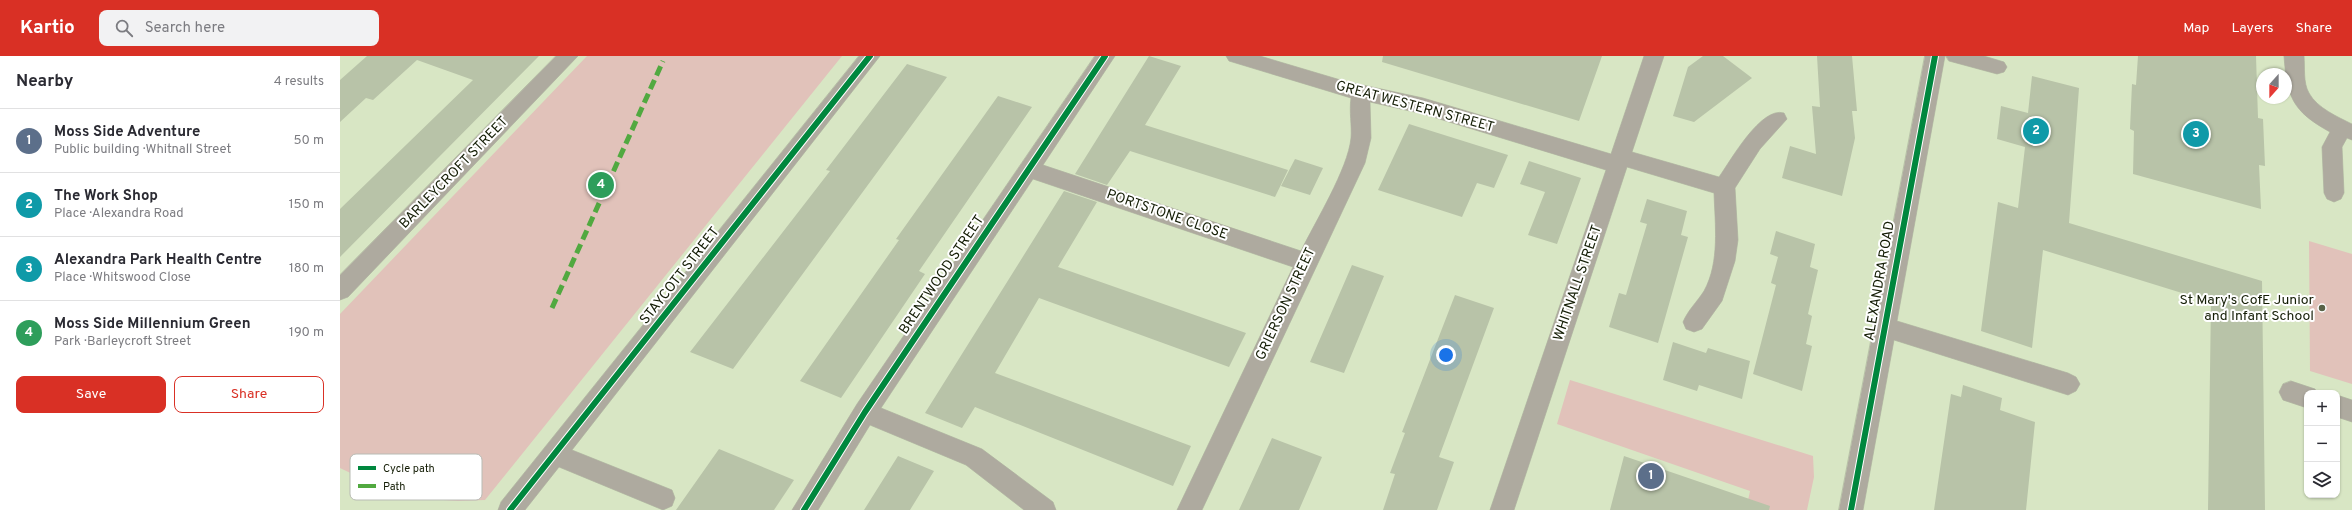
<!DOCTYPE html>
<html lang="en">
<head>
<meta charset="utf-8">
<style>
	body { margin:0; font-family:Overpass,sans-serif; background:#f2f2f3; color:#2b2b33 }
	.controls { position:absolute; right:12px; bottom:12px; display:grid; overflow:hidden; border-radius:8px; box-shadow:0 1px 3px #0004 }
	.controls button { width:36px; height:36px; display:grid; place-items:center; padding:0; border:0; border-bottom:1px solid #e1e1e2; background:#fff; color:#2b2b33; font:20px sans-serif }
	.compass { position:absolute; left:1916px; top:12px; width:36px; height:36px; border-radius:50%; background:#fff; box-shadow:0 1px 3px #0004; rotate:201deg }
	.you { position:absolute; left:1106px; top:299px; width:14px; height:14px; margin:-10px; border:3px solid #fff; border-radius:50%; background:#1a73e8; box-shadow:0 0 0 6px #1a73e833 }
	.badge { display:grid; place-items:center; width:26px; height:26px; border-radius:50%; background:#d93025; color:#fff; font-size:13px; font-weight:700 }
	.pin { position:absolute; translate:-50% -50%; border:2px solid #fff; box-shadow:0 1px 4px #0006 }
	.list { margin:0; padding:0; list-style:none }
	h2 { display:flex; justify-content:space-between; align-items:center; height:52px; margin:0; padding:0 16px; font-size:17px }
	h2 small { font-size:13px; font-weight:400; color:#7c7c81 }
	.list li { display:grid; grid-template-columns:26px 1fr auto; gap:12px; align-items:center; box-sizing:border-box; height:64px; padding:0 16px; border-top:1px solid #e1e1e2 }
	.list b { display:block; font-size:15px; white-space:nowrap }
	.list p { margin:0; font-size:13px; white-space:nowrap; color:#7c7c81 }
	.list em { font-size:13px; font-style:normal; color:#7c7c81 }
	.actions { display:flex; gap:8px; padding:12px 16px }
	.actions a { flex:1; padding:9px 0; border:1px solid #d93025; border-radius:8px; text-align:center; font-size:14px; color:#d93025 }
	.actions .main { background:#d93025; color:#fff }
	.icon { flex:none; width:22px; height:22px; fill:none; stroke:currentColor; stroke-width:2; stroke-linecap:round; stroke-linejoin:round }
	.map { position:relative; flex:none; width:2012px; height:454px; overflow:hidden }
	header { display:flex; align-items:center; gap:24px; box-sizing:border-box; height:56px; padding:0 20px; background:#d93025; color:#fff }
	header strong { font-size:19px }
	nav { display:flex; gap:22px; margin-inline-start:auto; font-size:14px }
	.search { width:280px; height:36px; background:#f2f2f3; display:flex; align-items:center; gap:10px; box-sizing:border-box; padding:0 14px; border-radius:8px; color:#7c7c81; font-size:15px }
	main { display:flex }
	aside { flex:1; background:#fff }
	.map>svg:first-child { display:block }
	.green { fill:#e1c2ba }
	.building { fill:#b8c3a8 }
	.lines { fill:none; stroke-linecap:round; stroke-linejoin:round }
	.minor-casing { stroke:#b8c3a8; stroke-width:1 }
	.minor { fill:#aeaa9f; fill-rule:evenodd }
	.quiet { stroke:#51a940; stroke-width:5; stroke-dasharray:10 5; stroke-linecap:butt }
	.cycleway-casing { stroke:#fff; stroke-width:8 }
	.cycleway { stroke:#00873e; stroke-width:6 }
	.poi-dot { fill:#596348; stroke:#fff; stroke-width:1.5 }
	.labels { text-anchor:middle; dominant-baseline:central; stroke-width:4; stroke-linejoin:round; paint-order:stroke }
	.street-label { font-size:14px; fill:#141d05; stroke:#fff }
	.poi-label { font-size:14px; fill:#141d05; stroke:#fff; text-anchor:end }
	.key { fill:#fff; stroke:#b8bbb4; stroke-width:1 }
	.key-label { font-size:11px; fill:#141d05 }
</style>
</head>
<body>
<header>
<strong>Kartio</strong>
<div class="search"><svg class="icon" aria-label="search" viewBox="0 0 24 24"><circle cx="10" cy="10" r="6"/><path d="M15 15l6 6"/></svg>Search here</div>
<nav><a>Map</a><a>Layers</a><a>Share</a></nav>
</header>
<main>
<aside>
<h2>Nearby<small>4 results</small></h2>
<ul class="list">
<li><span class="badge" style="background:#5c6f8a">1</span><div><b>Moss Side Adventure</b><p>Public building · Whitnall Street</p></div><em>50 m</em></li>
<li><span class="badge" style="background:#0f9aa8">2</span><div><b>The Work Shop</b><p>Place · Alexandra Road</p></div><em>150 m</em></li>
<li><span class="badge" style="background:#0f9aa8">3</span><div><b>Alexandra Park Health Centre</b><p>Place · Whitswood Close</p></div><em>180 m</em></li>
<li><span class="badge" style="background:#2e9e5b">4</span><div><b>Moss Side Millennium Green</b><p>Park · Barleycroft Street</p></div><em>190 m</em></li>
</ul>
<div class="actions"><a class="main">Save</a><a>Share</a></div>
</aside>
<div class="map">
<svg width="2012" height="454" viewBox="0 0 2012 454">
	<rect width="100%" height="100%" fill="#d8e6c4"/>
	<path class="green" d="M247,0H502L145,444L118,445L60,441L0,412V258Z
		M1969,185L2012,198V328L1970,315Z
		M1230,324L1473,400L1474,421L1467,454H1406L1410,435L1217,368Z"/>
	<path class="building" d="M27,0H199L0,201V153L133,24L77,4L33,44L26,42L0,66V24Z
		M809,0L841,10L805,69L948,114L935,141L790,95L767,129L735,118Z
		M1043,0H1262L1239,65L1042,6Z
		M1363,0H1383L1412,22L1354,66L1333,60L1348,11Z
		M1477,0H1512L1517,55H1512L1515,82L1502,140L1442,122L1450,90L1476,98L1472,50L1480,51Z
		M1798,0H1916L1918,62L1923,63L1925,110L1919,109L1921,153L1793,118L1794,75L1790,73L1792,28L1796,29Z
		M567,8L607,21L393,313L350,296L490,115L486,114Z
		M1692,20L1739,32L1729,167L1922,225L1925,454H1868L1871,246L1703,194L1692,292L1641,275L1658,146L1678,152L1685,91L1657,83L1661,50L1688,57Z
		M658,40L692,51L579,215L585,218L501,342L460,325L559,184L556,183Z
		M1069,68L1168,99L1154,132L1137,127L1122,161L1038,134Z
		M955,103L983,112L970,139L941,130Z
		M1189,105L1241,122L1217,188L1188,179L1205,136L1180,128Z
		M724,135L757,146L718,211L906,277L889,311L699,242L655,317L851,390L833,430L635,351L622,372L585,357Z
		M1307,143L1347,155L1341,179L1348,181L1318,287L1269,271L1279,237L1286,239L1307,168L1300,166Z
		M1436,175L1475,188L1470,211L1478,214L1468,258L1472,260L1466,288L1472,290L1462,335L1413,318L1436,229L1431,227L1438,201L1430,198Z
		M1012,209L1044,220L1004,317L970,306Z
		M1115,239L1154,252L1099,401L1114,406L1108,423L1097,454H1043L1055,418L1050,417L1065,377L1062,376Z
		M1333,286L1366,297L1368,292L1410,305L1402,343L1359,329L1357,335L1323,324Z
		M1623,329L1662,342L1660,354L1695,366L1686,454H1594L1611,338L1621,341Z
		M932,382L982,401L959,454H899Z
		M379,393L454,424L434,454H336Z
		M558,400L594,415L570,454H524Z
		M1284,400L1430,450L1429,454H1270Z"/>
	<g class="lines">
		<defs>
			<path id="minor" d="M216,0H238L8,241L0,244V219Z
				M519,0H540L232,394L332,434L335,442L332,450L323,454L219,411L185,454H158L161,446Z
				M755,0H775L703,109L961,195C975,166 1008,113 1011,82C1012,69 1009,56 1011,42L889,5L886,0H920L1004,25L1083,42L1271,98L1304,0H1324L1292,96L1379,121C1391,104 1421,50 1444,57L1447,63L1420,93L1395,132L1398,184L1395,205L1382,245L1362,273L1354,276L1346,273L1343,266C1348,254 1357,246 1364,235C1380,206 1375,168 1374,137L1287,111L1174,454H1150L1266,114L1083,58L1030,46L1031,82L1025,107L862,454H837L953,211L693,123L541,352L642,393L713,446L716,454H684L626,409L530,369L478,454H452L517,348Z
				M1585,0H1605L1557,265L1728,317L1736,321L1740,328L1736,335L1728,339L1554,284L1523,454H1499Z
				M1606,0H1644L1664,6L1667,11L1664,16L1657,18L1609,5Z
				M1944,0H1964C1965,11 1963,27 1969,37C1977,52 1998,61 2012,68V84L2007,82L2002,91L2004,137L2001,143L1994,146L1987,143L1984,137L1982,91L1990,76C1952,55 1947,41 1944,0Z
				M1951,325L1975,333L1977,337H1967V352L1943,344L1939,336L1943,328Z
				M1997,339L2012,344V366L1997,361Z"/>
		</defs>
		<use href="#minor" class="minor-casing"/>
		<use href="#minor" class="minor"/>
		<path class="quiet" d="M212,252L323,5"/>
		<defs>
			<path id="cycleway" d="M170,454L530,0
				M464,454L525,356L765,0
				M1511,454L1595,0"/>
		</defs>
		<use href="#cycleway" class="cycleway-casing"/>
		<use href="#cycleway" class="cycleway"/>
	</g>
	<circle class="poi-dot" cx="1982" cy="252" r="4"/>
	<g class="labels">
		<g class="street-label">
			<text transform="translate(1075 51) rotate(15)">GREAT WESTERN STREET</text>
			<text transform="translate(114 117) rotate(-46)">BARLEYCROFT STREET</text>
			<text transform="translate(827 159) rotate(19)">PORTSTONE CLOSE</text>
			<text transform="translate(602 219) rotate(-56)">BRENTWOOD STREET</text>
			<text transform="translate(340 220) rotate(-52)">STAYCOTT STREET</text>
			<text transform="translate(1540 225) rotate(-80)">ALEXANDRA ROAD</text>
			<text transform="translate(1238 227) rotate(-71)">WHITNALL STREET</text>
			<text transform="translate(946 248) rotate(-65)">GRIERSON STREET</text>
		</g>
		<g class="poi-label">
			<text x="1974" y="244">St Mary's CofE Junior<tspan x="1974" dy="16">and Infant School</tspan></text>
		</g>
	</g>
	<rect x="10" y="398" width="132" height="46" rx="6" class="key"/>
	<rect x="18" y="410" width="18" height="4" fill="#00873e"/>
	<rect x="18" y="428" width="18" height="4" fill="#51a940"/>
	<g class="key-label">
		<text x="43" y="416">Cycle path</text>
		<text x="43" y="434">Path</text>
	</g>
</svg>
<div class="controls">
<button>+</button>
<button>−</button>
<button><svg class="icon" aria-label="layers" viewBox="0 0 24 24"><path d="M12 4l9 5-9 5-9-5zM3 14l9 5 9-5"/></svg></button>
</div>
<svg class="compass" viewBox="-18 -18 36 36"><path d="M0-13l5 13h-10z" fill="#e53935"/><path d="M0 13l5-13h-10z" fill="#7c7c81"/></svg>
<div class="you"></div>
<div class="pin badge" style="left:1311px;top:420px;background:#5c6f8a">1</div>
<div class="pin badge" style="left:1696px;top:75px;background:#0f9aa8">2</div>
<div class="pin badge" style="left:1856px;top:78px;background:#0f9aa8">3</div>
<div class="pin badge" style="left:261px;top:129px;background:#2e9e5b">4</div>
</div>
</main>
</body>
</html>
